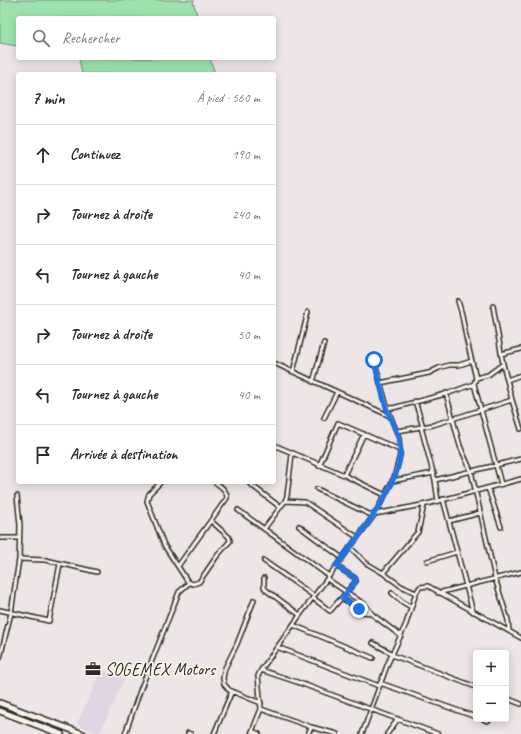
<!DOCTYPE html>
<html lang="fr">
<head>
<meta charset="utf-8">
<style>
	body { margin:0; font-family:Caveat,sans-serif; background:#f2f2f3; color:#2b2b33 }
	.controls { position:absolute; right:12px; bottom:12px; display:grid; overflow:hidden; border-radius:4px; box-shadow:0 2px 10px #0003 }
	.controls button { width:36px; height:36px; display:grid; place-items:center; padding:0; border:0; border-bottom:1px solid #e1e1e2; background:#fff; color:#2b2b33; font:20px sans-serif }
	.stop { position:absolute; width:12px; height:12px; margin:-9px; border:3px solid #1a73e8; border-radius:50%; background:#fff }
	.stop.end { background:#1a73e8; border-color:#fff; box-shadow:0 1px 4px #0008 }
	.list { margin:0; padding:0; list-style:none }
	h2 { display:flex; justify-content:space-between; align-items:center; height:52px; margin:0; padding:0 16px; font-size:17px }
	h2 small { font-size:13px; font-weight:400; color:#7c7c81 }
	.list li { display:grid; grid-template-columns:26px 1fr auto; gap:12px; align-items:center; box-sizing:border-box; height:60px; padding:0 16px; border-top:1px solid #e1e1e2 }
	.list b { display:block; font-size:15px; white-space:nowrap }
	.list em { font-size:13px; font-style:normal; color:#7c7c81 }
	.icon { flex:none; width:22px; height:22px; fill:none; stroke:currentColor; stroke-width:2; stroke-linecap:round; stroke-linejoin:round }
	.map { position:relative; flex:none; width:521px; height:734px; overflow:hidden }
	.search { position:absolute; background:#fff; box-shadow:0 2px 10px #0003; left:16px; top:16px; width:260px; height:44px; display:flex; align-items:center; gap:10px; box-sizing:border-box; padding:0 14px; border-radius:4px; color:#7c7c81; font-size:15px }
	.panel { position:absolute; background:#fff; box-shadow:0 2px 10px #0003; left:16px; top:72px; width:260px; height:412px; border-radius:4px }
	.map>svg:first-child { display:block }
	.built { fill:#e1d4e3 }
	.green { fill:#9ee3af; stroke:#64876d }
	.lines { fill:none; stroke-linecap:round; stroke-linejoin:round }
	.street-casing { stroke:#2b2b2b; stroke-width:6 }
	.primary-casing { stroke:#2b2b2b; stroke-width:8 }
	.street { stroke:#f7f3e8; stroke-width:3 }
	.primary { stroke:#f7f3e8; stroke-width:5 }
	.route { stroke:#1a73e8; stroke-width:5 }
	.labels { text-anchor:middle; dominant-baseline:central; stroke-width:3.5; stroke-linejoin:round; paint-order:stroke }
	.poi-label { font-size:17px; fill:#2b2b2b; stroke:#f7f3e8; text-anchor:start }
</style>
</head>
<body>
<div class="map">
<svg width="521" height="734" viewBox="0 0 521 734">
	<rect width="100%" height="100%" fill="#ede5e6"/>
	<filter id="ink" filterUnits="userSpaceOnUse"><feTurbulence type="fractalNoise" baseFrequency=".025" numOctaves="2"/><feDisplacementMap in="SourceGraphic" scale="8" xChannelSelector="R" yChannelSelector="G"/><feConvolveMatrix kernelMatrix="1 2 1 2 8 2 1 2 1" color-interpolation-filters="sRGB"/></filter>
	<g filter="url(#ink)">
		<path class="built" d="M102,669L124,679L99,734L77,724Z"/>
		<path class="green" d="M0,0H194L193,2L198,18H18V46L0,43Z
			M79,58H210L215,74H82Z"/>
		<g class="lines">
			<defs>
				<path id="street" d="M493,306L503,364L512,400L521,429
					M501,354L521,349
					M274,363L390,416
					M293,372L308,312
					M476,378L488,375L503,364
					M507,380L521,375
					M313,382L324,343
					M380,383L429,373L439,368L449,365H459L472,361
					M474,384L501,484
					M446,393L460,446L471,471L495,578L508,620L509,631
					M415,401L423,427
					M387,407L393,408L449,393L474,384L476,378L466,337L462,315L458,301
					M324,418L337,392
					M421,427L433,425L512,400
					M397,431L421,427L435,480L438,501
					M274,445L344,475L385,495
					M319,466L338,423L400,450
					M344,475L364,434
					M435,480L521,459
					M392,481L434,473
					M251,482L250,484L280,507
					M488,488L501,527
					M317,489L373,516
					M443,499L473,612
					M285,501L305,502L357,537
					M238,510L329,576
					M375,514L427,504L521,479
					M449,521L480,513
					M299,526L342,558
					M264,529L285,501L287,496L292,454
					M0,538H19
					M350,547L366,563L383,573
					M19,559L46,560L97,572
					M264,561L314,596
					M427,561L457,552
					M178,566L227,498C227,490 220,486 215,482
					M264,578V587L266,590L300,615
					M327,579L364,604L373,615L401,636
					M188,582L193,584L199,582L217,556L230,541L229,537L211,521
					M392,593L404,603L411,607
					M416,593L401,586L383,573L418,532L424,505
					M438,593L521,572
					M313,598L330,611L331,610L356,581L355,578L336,566
					M342,598L363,612L371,613
					M254,600L237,644L225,668L223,678L224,684L229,690L261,703
					M0,610L49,621L60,564
					M293,625L373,658
					M373,643L393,654
					M277,647L379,686
					M392,655L476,687
					M0,658L11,613L19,559L20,525L17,496
					M261,670L297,682L438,734
					M380,683L476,717
					M506,698L521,704
					M261,709L311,727L337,734
					M483,719L487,721L491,719
					M252,731L259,734
					M188,733L191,734
					M125,734L141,688L179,592L188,584V582L164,545L147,501L149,494L161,482
					M214,734L232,691
					M251,734L261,709L258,676L261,670L300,615L375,514L394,478L400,455L399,438L387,407L374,359
					M308,734L311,727
					M362,734L388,663L406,624L416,593L420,587L428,586L521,638
					M387,734L398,719"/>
				<path id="primary" d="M0,703L83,734
					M0,711L61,734"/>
			</defs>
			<use href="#street" class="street-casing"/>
			<use href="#primary" class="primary-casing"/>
			<use href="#street" class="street"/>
			<use href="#primary" class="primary"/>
		</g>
	</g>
	<g class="lines" filter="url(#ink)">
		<path class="route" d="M359,609L342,598L356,581L355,578L336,566C356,539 402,484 400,450C400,435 392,423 387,410C382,393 378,376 374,360"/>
	</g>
	<defs>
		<symbol id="office-bare" viewBox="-9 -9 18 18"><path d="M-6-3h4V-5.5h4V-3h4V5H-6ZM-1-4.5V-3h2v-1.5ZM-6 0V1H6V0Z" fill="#2b2b2b" stroke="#f7f3e8" stroke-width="2.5" paint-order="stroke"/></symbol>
	</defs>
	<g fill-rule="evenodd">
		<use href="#office-bare" x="82" y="658" width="22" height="22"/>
	</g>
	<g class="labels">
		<g class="poi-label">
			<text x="105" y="669">SOGEMEX Motors</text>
		</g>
	</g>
</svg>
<div class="controls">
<button>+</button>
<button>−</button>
</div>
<div class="stop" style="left:374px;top:360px"></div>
<div class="stop end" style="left:359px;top:609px"></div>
<div class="search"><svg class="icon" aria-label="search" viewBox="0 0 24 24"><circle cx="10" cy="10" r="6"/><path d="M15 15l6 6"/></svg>Rechercher</div>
<section class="panel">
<h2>7 min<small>À pied · 560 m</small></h2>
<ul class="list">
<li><svg class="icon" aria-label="ahead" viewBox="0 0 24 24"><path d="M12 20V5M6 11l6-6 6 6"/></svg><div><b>Continuez</b></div><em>190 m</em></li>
<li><svg class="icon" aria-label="right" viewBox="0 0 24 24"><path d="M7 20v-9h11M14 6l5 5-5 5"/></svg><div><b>Tournez à droite</b></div><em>240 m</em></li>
<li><svg class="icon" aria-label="left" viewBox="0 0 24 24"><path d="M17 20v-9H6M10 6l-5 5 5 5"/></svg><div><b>Tournez à gauche</b></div><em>40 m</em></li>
<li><svg class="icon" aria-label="right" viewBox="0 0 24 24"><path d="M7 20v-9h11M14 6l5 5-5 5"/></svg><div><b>Tournez à droite</b></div><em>50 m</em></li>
<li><svg class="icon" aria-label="left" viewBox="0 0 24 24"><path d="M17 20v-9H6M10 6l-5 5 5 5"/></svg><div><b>Tournez à gauche</b></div><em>40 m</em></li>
<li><svg class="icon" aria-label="arrive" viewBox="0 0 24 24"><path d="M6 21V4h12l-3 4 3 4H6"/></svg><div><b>Arrivée à destination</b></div></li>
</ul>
</section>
</div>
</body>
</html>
